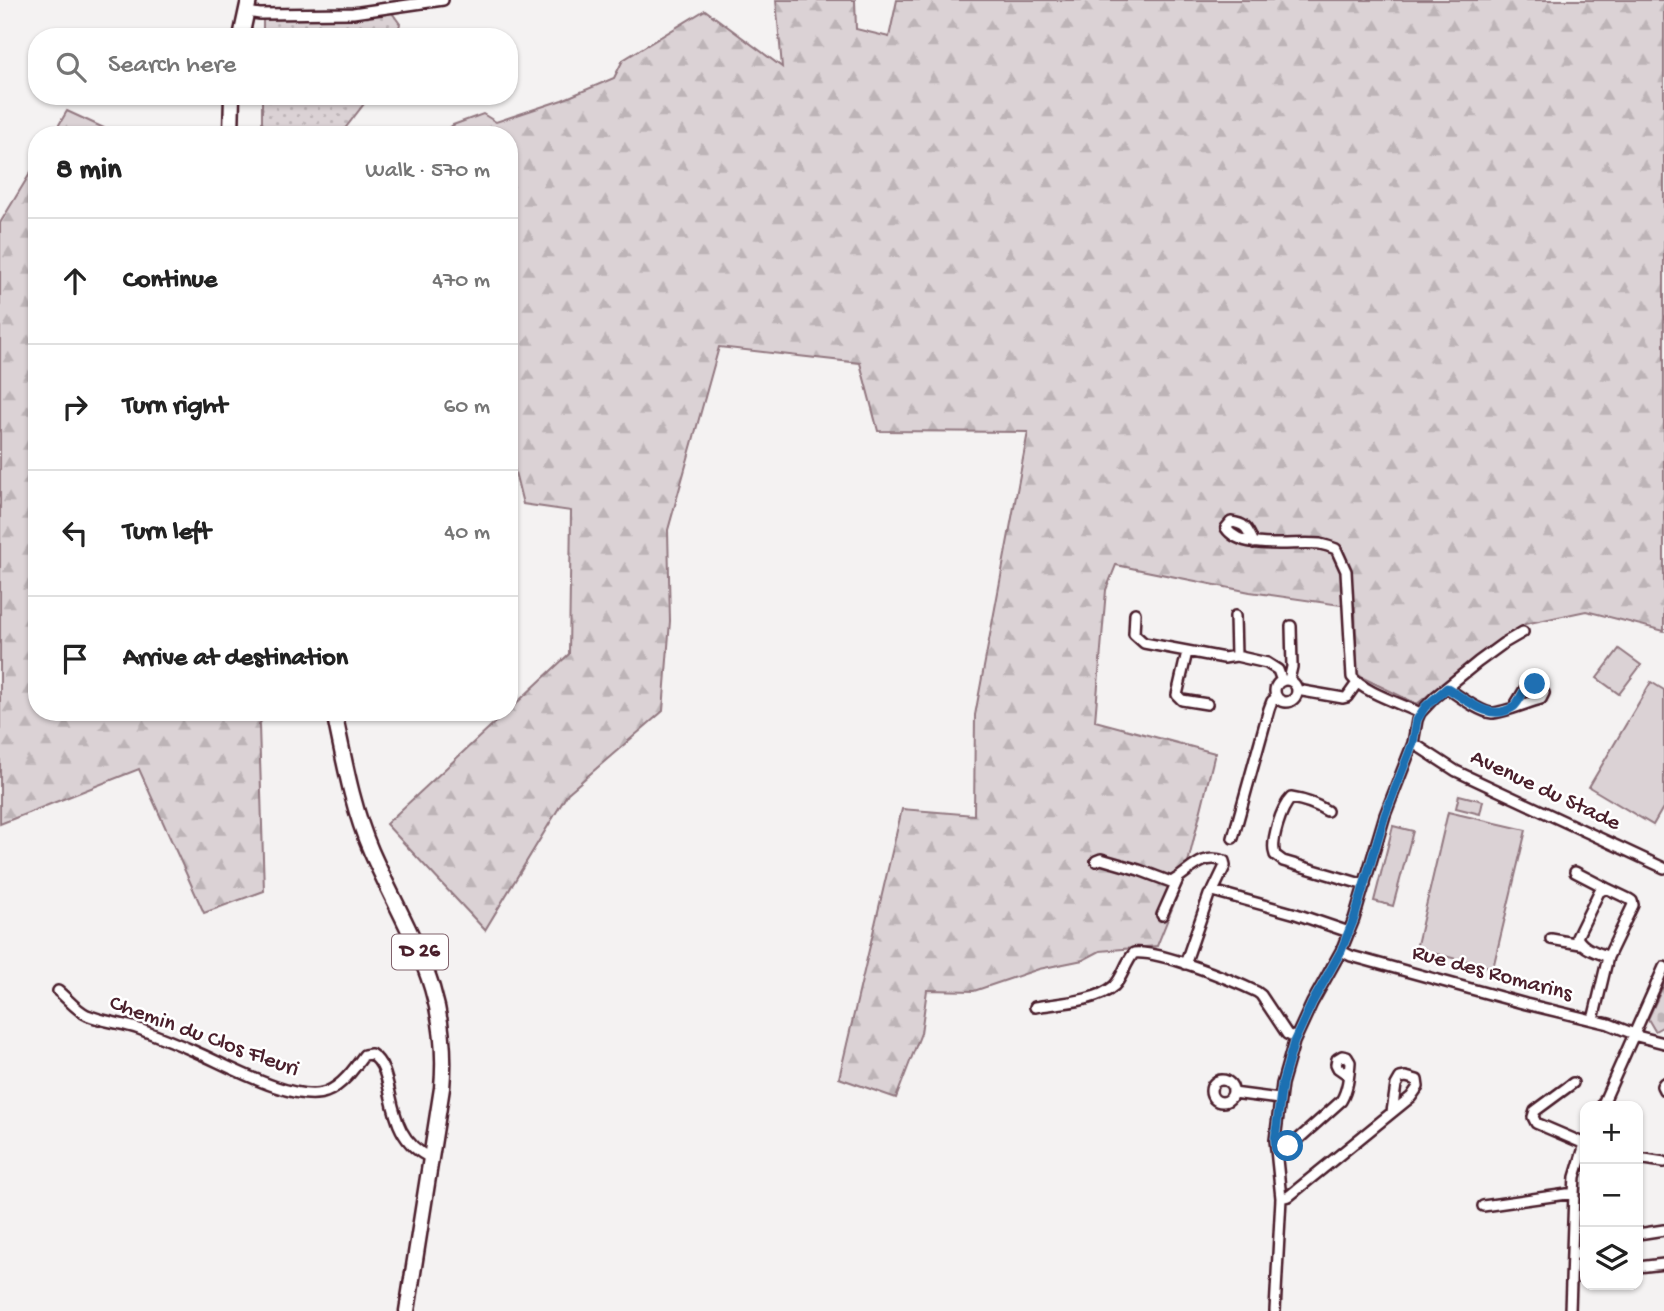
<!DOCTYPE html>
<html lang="en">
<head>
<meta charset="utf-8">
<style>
	body { margin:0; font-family:"Gochi Hand",sans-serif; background:#f2f2f2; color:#222 }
	.controls { position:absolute; right:21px; bottom:21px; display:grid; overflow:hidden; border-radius:14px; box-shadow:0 2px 5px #0004 }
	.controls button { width:63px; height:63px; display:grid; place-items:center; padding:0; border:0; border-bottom:2px solid #e0e0e0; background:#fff; color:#222; font:35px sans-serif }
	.stop { position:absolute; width:21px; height:21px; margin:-16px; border:5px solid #1f6fb2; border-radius:50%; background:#fff }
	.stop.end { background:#1f6fb2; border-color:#fff; box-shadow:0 2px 7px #0008 }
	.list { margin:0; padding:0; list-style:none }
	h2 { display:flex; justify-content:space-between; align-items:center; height:91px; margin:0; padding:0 28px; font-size:30px }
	h2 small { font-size:23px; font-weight:400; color:#767676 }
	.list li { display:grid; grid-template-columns:46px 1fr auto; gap:21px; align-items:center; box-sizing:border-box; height:126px; padding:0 28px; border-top:2px solid #e0e0e0 }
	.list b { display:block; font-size:26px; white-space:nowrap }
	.list em { font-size:23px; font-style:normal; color:#767676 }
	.icon { flex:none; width:38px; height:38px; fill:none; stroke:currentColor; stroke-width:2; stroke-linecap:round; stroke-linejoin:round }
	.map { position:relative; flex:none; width:1664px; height:1311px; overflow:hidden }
	.search { position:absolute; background:#fff; box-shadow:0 2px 5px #0004; left:28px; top:28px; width:490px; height:77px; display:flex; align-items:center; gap:18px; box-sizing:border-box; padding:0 24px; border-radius:28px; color:#767676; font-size:26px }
	.panel { position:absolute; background:#fff; box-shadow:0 2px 5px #0004; left:28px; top:126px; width:490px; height:595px; border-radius:28px }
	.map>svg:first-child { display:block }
	.grass { fill:url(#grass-dots); stroke:#927880; stroke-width:2 }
	.forest { fill:url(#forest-firs); stroke:#927880; stroke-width:2 }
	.cemetery { fill:url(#cemetery-stones); stroke:#927880; stroke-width:2 }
	.pitch { fill:#dbd2d5; stroke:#927880; stroke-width:2 }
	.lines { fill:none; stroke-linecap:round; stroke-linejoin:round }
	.minor-casing { stroke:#4a1f2b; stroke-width:14 }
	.primary-casing { stroke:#4a1f2b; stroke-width:19 }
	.minor { stroke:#fff; stroke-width:9 }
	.primary { stroke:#fff; stroke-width:14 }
	.route { stroke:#1f6fb2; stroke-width:9 }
	.labels { text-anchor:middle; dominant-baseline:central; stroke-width:5; stroke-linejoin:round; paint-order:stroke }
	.shield { fill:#fff; stroke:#80626b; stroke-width:2 }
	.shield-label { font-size:21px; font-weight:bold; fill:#4a1f2b }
	.street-label { font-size:23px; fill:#4a1f2b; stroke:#fff }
</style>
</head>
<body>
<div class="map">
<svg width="1664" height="1311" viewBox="0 0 1664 1311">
	<defs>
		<pattern id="grass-dots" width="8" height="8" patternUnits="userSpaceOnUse" patternTransform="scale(1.75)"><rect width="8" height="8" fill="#dbd2d5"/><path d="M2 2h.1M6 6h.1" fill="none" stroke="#bdb4b7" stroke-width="1.8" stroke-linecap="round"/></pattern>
		<pattern id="forest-firs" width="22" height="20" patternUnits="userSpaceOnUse" patternTransform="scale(1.75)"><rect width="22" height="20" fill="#dbd2d5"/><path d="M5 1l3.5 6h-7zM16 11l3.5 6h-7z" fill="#bdb4b7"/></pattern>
		<pattern id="cemetery-stones" width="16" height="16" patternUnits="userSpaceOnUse" patternTransform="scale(1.75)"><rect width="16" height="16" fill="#dbd2d5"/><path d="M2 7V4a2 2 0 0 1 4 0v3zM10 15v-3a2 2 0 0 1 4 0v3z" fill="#bdb4b7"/></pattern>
	</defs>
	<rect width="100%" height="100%" fill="#f4f2f2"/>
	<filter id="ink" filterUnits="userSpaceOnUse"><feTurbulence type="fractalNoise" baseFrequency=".0143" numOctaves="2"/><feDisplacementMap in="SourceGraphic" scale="14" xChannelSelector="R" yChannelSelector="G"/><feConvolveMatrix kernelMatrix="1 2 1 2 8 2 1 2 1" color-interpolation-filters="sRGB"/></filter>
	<g filter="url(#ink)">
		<path class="grass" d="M390,10L400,24L396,37H263V19L343,18Z
			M262,96H370L340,135H262Z"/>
		<path class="forest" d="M776,0H855L856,29L889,37L897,0H1664V631L1586,611L1525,624L1485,650L1417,704L1357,675L1355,607L1250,592L1116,565L1106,590L1095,721L1215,753L1184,879L1157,946L1100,951L1083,960L1039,969L974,991L927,990L921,1033L896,1098L839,1078L902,809L974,815L975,715L1028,432L878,431L860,363L719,347L668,530L670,621L663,711L568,793L485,930L386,824L506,712H509V710L569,654L571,511L523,504L509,448V135H441L453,125L483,114L496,122L562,100L614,78L623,60L705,10L782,67Z
			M67,111L119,135H53Z
			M37,162V712H266L259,725L264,891L204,913L139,769L0,824V223Z"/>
		<path class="cemetery" d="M1664,984V1026L1655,1031L1648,1019Z"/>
		<path class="pitch" d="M1619,649L1641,665L1619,694L1597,678Z
			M1651,682L1664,690V806L1653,825L1589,787Z
			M1459,795L1483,801L1480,814L1456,808Z
			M1448,812L1526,830L1493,968L1416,949Z
			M1393,826L1413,831L1393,906L1374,901Z"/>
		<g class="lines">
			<defs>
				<path id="minor" d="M246,12L260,14L353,13L443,0
					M1254,543C1247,529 1247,524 1231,522L1226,528C1242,552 1294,541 1320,544C1325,545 1331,547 1336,549L1346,571L1352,677C1363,692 1402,704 1420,713
					M1135,613L1134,634L1144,643L1224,658L1236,656L1267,663L1278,670L1282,681
					M1235,616L1236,656
					M1187,652L1177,695L1182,700L1207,704
					M1275 691a11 11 0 1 1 22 0a11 11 0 1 1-22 0Z
					M1289,680L1292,667L1291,626
					M1447,688C1458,695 1479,712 1492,713C1503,713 1529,702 1541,699L1544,693L1535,684H1528L1514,707
					M1297,690L1343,698L1347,697L1357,683
					M1413,743L1456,771L1664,868
					M1327,811C1316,804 1304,800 1291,798C1281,808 1270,842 1275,855L1283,861L1365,885
					M1233,838L1269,709L1272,701L1276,698
					M1096,861L1101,859L1139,870L1171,882C1188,874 1201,852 1224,861L1225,866L1213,891
					M1575,872L1606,888
					M1162,915L1178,879
					M1551,939L1580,944
					M1341,951L1351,956L1526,1004L1609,1024L1634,1034
					M1185,964L1209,895L1213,891L1296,914L1349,932
					M58,991C68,999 76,1010 87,1015C104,1022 122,1023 139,1029C158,1036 176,1043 194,1051C225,1064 294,1104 326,1092C342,1086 354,1069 364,1055L371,1054C400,1072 379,1135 431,1158
					M1035,1007C1058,1003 1096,1002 1114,986C1123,977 1125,963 1134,953C1159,950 1232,980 1257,992L1261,995L1287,1034L1295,1038
					M1593,1020L1608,957L1633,905L1632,901L1629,899L1606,888L1599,892L1577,937C1582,949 1598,952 1608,957
					M1633,1035L1664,1043
					M1211 1091a11 11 0 1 1 22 0a11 11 0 1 1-22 0Z
					M1573,1083L1535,1111L1533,1117L1536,1123L1585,1144
					M1664,1083L1662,1086L1664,1090
					M1233,1093L1279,1099
					M1602,1106L1664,967
					M1276,1149L1293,1144L1341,1101C1348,1090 1349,1075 1350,1062L1347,1057L1342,1056L1337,1059L1336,1064L1338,1068L1348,1075
					M1638,1158L1664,1162
					M1281,1198L1289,1196L1411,1097L1418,1087L1417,1080L1406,1077L1400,1078L1396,1085L1392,1112
					M1483,1206L1574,1193
					M1638,1234L1664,1230
					M1573,1254H1585
					M1638,1267L1664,1264
					M1275,1311L1281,1198L1275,1140L1282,1084L1294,1042L1312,1003L1341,951L1354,919L1385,815L1413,743L1417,720L1420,713L1435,697L1478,662L1504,643L1523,632
					M1570,1311L1574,1193L1575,1177L1585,1144"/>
				<path id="primary" d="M241,37L249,0
					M231,135L232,96
					M334,712C344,759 352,807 371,851C408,935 451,990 442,1088L407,1311"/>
			</defs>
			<use href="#minor" class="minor-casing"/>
			<use href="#primary" class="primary-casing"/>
			<use href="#minor" class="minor"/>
			<use href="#primary" class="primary"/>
		</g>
	</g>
	<g class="lines" filter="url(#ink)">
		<path class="route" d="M1288,1146L1276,1149L1275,1140L1282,1084L1294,1042L1312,1003L1341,951L1354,919L1385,815L1413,743L1417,720L1425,707L1447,688C1466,699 1490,723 1513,707C1519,703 1523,691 1528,684H1535"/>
	</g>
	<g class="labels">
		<rect class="shield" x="392" y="934.5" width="56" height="35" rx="5"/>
		<g class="shield-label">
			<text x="420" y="952">D 26</text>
		</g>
		<g class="street-label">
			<text transform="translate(1545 791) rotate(25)">Avenue du Stade</text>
			<text transform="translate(1492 974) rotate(15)">Rue des Romarins</text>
			<text transform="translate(204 1037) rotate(20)">Chemin du Clos Fleuri</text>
		</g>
	</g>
</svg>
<div class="controls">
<button>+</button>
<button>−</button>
<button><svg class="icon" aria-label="layers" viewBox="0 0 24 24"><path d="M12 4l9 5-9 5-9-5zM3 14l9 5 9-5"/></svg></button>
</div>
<div class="stop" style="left:1288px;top:1146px"></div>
<div class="stop end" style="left:1535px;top:684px"></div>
<div class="search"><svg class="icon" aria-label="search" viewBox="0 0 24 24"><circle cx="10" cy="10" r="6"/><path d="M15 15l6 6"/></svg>Search here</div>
<section class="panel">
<h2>8 min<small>Walk · 570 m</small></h2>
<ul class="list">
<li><svg class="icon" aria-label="ahead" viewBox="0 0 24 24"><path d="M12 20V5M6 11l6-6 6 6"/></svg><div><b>Continue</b></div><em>470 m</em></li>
<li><svg class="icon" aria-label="right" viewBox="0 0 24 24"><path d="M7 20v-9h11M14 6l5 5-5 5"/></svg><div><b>Turn right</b></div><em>60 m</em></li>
<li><svg class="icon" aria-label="left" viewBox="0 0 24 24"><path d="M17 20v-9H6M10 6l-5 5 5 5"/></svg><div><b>Turn left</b></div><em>40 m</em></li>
<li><svg class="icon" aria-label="arrive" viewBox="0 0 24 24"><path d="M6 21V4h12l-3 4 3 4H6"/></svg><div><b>Arrive at destination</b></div></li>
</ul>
</section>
</div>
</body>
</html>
